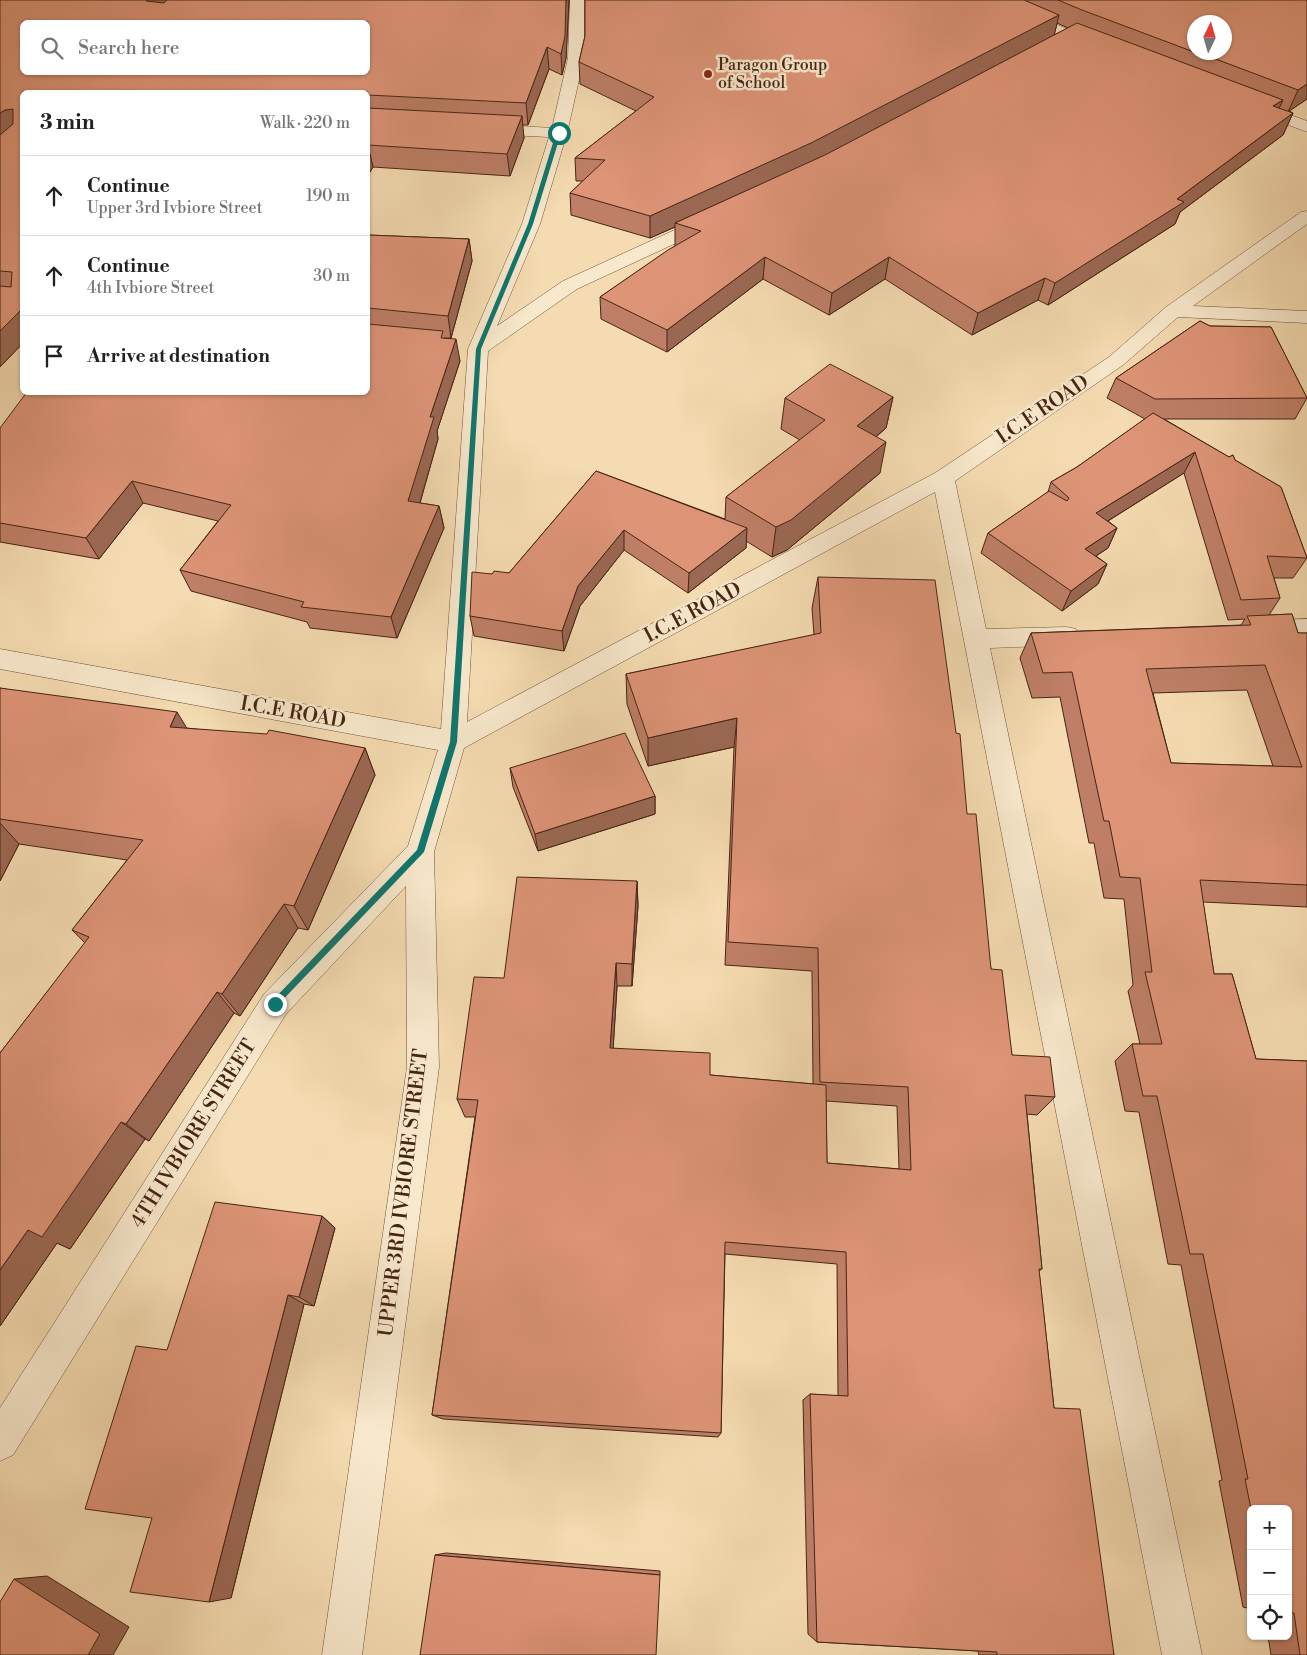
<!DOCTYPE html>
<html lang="en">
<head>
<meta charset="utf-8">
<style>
	body { margin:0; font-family:"Libre Bodoni",serif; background:#f2f2f2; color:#202124 }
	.controls { position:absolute; right:15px; bottom:15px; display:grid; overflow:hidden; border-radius:8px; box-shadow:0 1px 4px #0004 }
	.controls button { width:45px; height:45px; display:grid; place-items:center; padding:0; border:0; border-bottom:1px solid #e0e0e0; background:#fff; color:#202124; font:25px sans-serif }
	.compass { position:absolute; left:1187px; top:15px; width:45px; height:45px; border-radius:50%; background:#fff; box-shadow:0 1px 4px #0004; rotate:5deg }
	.stop { position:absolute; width:15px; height:15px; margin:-11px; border:4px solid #0f766e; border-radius:50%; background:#fff }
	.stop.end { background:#0f766e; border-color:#fff; box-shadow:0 1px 5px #0008 }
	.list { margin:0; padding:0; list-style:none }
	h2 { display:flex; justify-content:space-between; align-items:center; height:65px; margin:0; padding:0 20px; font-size:21px }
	h2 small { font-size:16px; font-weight:400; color:#757577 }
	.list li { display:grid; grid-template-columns:32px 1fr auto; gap:15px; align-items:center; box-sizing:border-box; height:80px; padding:0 20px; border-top:1px solid #e0e0e0 }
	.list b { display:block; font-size:19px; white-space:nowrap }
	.list p { margin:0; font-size:16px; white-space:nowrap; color:#757577 }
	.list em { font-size:16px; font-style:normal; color:#757577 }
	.icon { flex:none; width:28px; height:28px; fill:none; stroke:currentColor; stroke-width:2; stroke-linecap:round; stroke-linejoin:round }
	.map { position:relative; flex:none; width:1307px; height:1655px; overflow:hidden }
	.search { position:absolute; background:#fff; box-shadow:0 1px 4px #0004; left:20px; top:20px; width:350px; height:55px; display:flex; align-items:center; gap:12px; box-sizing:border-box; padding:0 18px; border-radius:8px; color:#757577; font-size:19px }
	.panel { position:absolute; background:#fff; box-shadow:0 1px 4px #0004; left:20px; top:90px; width:350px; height:305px; border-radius:8px }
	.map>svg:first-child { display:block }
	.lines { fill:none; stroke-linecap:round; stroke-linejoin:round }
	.minor-casing { stroke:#72523b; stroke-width:1 }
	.minor { fill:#f8e8cc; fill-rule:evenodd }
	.wall { fill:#be7f66; stroke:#462414; fill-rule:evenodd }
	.shaded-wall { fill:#9b6853; stroke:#462414 }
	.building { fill:#dd9477; stroke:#462414; fill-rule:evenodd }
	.route { fill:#0f766e }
	.poi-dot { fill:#8f2418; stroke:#f8e8cc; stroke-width:2 }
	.labels { text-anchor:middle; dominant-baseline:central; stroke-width:5; stroke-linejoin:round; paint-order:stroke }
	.far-poi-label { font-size:16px; fill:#462414; stroke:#f8e8cc; text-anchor:start }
	.street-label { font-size:20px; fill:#462414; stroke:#f8e8cc }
</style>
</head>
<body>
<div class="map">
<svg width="1307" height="1655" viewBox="0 0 1307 1655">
	<rect width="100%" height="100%" fill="#f5dbb1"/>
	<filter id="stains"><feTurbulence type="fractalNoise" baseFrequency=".004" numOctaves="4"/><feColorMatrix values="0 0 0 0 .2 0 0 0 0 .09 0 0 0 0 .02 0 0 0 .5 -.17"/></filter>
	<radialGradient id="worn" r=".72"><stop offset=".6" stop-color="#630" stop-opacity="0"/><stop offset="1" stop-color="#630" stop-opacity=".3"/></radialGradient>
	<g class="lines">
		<defs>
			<path id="minor" d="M570,0H584V58L567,133L540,224L497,326L563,281L703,217L709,216L715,217L718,221L715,225L577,289L488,351L467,722L935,473L1109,357L1166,307L1301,212L1307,211V224L1193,306L1307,311V323L1178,317L1123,365L955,481L986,629L1067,627L1076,629L1079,636L1076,643L1067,645L990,648L1202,1655H1162L935,492L464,748L434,852L439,1067L362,1655H322L407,1067L406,886L286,1014L13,1455L0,1461V1408L264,994L408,846L438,750L0,669V649L441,729L468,349L522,224L549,137L486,134L480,132L478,129L480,126L486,124L552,128L568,58Z
				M978,0H998L1101,43L1104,46L1101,49H1091L980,3Z
				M1255,102L1307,121V132L1249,110L1247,107L1249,104Z
				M1307,619V637L1260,639L1251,636L1248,630L1251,624L1260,621Z"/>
		</defs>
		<use href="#minor" class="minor-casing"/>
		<use href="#minor" class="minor"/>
	</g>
	<path class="wall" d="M0,0H569L566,58L562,75L549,69L528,125H522L524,138L510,176L373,167L368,175V92H22V344L0,367ZM22,22L368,72H22Z
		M585,0H1307V99L1289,111L1293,113L1283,135L1180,212L1175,224L1048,305L1038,300L972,335L885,279L829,315L763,279L667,352L601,319L600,297L675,246V227L650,238L571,215L570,193L583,181H576L575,158L636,111L580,84L579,62L585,36ZM1194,22L1224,52H1194ZM1057,23L1068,28L1054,35Z
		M368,235L469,239L472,261L451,338H444L460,361L437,431L438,439L420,503L439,506L444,528L397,638L310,628L307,622L191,591L180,570L218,521L143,503L99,559L0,542V428L368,392Z
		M1200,321L1210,326L1271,327L1307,398L1295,419H1164L1229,457L1233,455L1235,460L1281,487L1307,558L1293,578H1274L1280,598L1269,615L1292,614L1298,633H1307V907L1203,902L1214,974H1232L1256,1059L1307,1061V1655H1271L1268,1636H1288V1509H1251V1609L1243,1607L1219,1481L1222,1480L1181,1265L1168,1264L1139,1112L1125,1111L1115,1061L1132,1044H1140L1128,991L1133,985L1124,899L1104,898L1094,843H1089L1060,697L1032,698L1020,658L1031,633L1241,625L1245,619L1228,620L1184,473L1108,521L1117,528L1108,548L1096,556L1107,564L1098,584L1062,611L981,553L988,533L1048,492L1051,482L1077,467L1145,419L1107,398L1116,378ZM1247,690L1273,766L1171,763L1153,693Z
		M893,397L886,428L876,437L880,473L787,550L772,557L746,541V548L688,593L624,550L580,606L564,651L474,636L470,616L492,574L509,573L596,471L725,519L726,497L800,440L781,429L785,398Z
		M818,577L967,814L991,969L1012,1055L1055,1097L1037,1115L1027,1114L1042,1269L1039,1271L1054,1408L1114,1655H979L978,1651L817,1642L808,1634L803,1400L810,1394L838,1396L837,1264L725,1254L721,1433L718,1437L443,1419L432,1415L475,1117H465L457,1099L504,978L637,881L638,906L632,986H617L613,1048L710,1075L813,1084L812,971L725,965L734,747L648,766L627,704L626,674L814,635L812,608ZM826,1101L897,1106L899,1169L827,1163Z
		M0,688L186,728L365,748L375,775L308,930L298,928L240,1016L234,1013L149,1141L145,1139L70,1249L57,1243L0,1326V1053L85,943L72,930L127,860L19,844L0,881Z
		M510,768L655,796V814L538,851L513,787Z
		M322,1216L335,1228L314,1306L304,1304L231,1598L152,1518L167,1350Z
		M446,1553L660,1571V1575L435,1555Z"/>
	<path class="shaded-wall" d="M147,0H179L156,18L146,1Z
		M566,0H569L566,58L562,75L561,54Z
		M1059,15L1054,36L808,165L675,223V227L650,238V216Z
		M547,47L549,69L528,125L526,103Z
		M1307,84V99L1288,112L1298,90Z
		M1283,100L1273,121V106Z
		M13,109L22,129L0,144V113L5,110Z
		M1293,113L1283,135L1180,212L1175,224L1048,305L1055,283L1177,199Z
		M522,116L524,138L510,176L507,154Z
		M368,145L373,167L368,175Z
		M469,239L472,261L451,338L448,316Z
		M765,257L763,279L667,352V330Z
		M889,257L885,279L829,315L832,293Z
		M1045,278L1038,300L972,335L978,313Z
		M22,309V344L0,367V331Z
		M456,339L460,361L437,431L438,439L414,523L408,501L430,417Z
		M893,397L886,428L851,457L857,426Z
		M886,442L880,473L787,550L772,557L776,527Z
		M1195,452L1184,473L1087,534L1096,513Z
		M132,481L143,503L99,559L86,538Z
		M439,506L444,528L397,638L391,617Z
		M747,528L746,548L688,593L689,573Z
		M1117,528L1108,548L1076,569L1085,549Z
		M624,530V550L580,606L564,651L562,631L578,586Z
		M1107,564L1098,584L1062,611L1071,591Z
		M177,712L194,740L170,727Z
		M737,718L734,747L648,766V738Z
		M365,748L375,775L308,930L294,906Z
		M655,796V814L538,851L535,834Z
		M0,823L19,844L0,881Z
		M637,881L638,906L632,986V964Z
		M284,904L298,928L240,1016L222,994Z
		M616,963L617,986L612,1068L610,1048Z
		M217,992L234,1013L149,1141L126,1124Z
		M121,1122L145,1139L70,1249L57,1243L0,1326V1270L28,1230Z
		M322,1216L335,1228L314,1306L299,1297Z
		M288,1295L304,1304L231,1598L209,1602Z
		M47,1576L129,1627L113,1655H88L14,1579Z"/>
	<path class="building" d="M0,0H147L146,1L164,3L167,0H566L565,36L561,54L547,47L526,103L368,95V92H22V309L0,331V286L11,287L12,272L0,271V135L13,124V109L5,110L0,113ZM22,22H368V72H22Z
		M585,0H1024L1059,15L811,143L650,216L570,193L605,160L575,158L654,97L579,62L585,36Z
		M1058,0H1307V84L1298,90L1197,52H1224V22H1194V52L1082,10Z
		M1077,23L1283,100L1273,106L1293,113L1177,199L1184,202L1055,283L1045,278L978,313L889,257L832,293L765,257L667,330L600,297L668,250L701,231L675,223L825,155Z
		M368,108L522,116L507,154L368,145Z
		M368,235L469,239L448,316L368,308Z
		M1200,321L1210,326L1271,327L1307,398L1155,399L1116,378Z
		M368,324L443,331L441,338L456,339L430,417H434L408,501L439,506L391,617L301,607L304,602L180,570L231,505L132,481L86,538L0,523V428L27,392H368Z
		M830,364L893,397L857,426L886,442L791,520L776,527L726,497L825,420L785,398Z
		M1153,413L1229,457L1233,455L1235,460L1281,487L1307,558L1267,556L1280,598L1241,600L1195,452L1096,513L1117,528L1085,549L1107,564L1071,591L988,533L1049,491L1067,501L1069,498L1051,482L1077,467Z
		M596,471L747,528L689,573L624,530L578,586L562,631L470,616L472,572L492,574L494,571L509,573Z
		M818,577L935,580L956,733L960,734L967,814H976L991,969L1002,970L1012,1055L1050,1057L1055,1097L1025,1095L1042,1269H1039L1054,1408L1080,1409L1114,1655H997V1652L817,1642L810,1394L848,1396L846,1252L725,1242L721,1433L432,1415L478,1100L457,1099L474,977L504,978L517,877L637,881L632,964L616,963L610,1048L710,1053V1075L826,1085L827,1163L911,1170L908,1087L820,1082L818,948L728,942L737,718L648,738L626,674L821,633Z
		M1292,614L1298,633H1307V885L1200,880L1214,974H1232L1256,1059L1307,1061V1655H1300L1294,1613H1288V1509H1251L1245,1479H1248L1203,1254H1190L1157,1096H1143L1132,1044H1162L1145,972H1152L1140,878L1120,877L1109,821H1104L1072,672L1043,673L1031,633L1251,625L1247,616ZM1265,665L1302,767L1171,763L1146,669Z
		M0,688L177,712L170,727L267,734L269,730L365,748L294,906L284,904L222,994L217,992L126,1124L121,1122L42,1237L28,1230L0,1270V1053L89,937L72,930L143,840L0,819Z
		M625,733L655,796L535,834L510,768Z
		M215,1202L322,1216L299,1297L288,1295L209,1602L130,1592L152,1518L85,1509L136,1346L167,1350Z
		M435,1555L660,1575L656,1655H420Z
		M14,1579L100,1634L88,1655H0V1602Z"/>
	<path class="route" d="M559,131L561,133L533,224L481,349L457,742L424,852L275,1008L271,1004L272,1001L417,850L450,742L476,349L528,224L556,133Z"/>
	<circle class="poi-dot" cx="708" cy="74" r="5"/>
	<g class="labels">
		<g class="far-poi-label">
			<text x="718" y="65">Paragon Group<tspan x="718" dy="18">of School</tspan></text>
		</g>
		<g class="street-label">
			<text transform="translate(1043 410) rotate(-34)">I.C.E ROAD</text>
			<text transform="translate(693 613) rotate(-28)">I.C.E ROAD</text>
			<text transform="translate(293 713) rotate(10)">I.C.E ROAD</text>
			<text transform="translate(194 1134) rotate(-58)">4TH IVBIORE STREET</text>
			<text transform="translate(404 1193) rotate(-83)">UPPER 3RD IVBIORE STREET</text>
		</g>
	</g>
	<rect width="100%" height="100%" filter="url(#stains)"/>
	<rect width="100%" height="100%" fill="url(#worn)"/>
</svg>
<div class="controls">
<button>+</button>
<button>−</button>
<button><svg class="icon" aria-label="locate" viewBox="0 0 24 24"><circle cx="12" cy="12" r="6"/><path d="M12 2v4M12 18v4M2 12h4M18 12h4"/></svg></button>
</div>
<svg class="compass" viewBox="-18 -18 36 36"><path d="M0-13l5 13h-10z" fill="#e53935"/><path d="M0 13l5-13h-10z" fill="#757577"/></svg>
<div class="stop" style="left:559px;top:133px"></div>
<div class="stop end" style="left:275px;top:1004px"></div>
<div class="search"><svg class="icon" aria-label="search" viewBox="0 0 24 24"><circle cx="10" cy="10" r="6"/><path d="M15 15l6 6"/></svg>Search here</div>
<section class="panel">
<h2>3 min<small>Walk · 220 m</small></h2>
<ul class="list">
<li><svg class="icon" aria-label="ahead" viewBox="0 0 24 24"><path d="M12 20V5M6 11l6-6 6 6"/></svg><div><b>Continue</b><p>Upper 3rd Ivbiore Street</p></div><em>190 m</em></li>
<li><svg class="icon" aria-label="ahead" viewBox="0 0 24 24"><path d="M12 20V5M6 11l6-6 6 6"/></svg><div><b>Continue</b><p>4th Ivbiore Street</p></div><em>30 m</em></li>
<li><svg class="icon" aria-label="arrive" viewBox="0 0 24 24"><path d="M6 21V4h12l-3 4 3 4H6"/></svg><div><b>Arrive at destination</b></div></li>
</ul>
</section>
</div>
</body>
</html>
